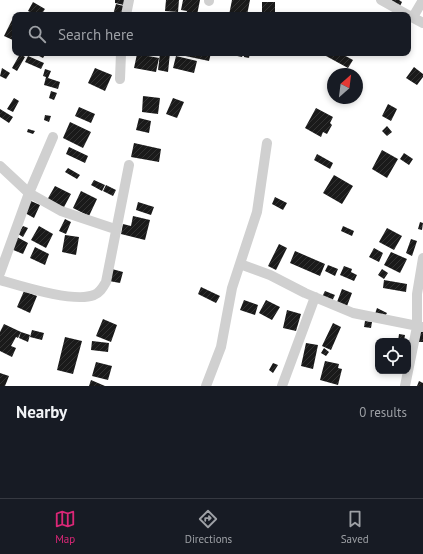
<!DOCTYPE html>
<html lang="en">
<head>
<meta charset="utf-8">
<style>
	body { margin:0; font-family:"PT Sans",sans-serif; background:#20242c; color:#f1f3f6 }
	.controls { position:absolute; right:12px; bottom:12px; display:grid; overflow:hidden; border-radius:8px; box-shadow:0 2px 6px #0003 }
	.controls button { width:36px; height:36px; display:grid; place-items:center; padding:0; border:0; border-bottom:1px solid #363941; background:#171b24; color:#f1f3f6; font:20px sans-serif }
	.compass { position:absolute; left:327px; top:68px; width:36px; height:36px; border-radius:50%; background:#171b24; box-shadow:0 2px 6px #0003; rotate:28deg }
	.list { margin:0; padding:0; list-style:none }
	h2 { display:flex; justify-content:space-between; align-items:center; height:52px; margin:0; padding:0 16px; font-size:17px }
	h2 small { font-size:13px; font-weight:400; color:#9ea1a6 }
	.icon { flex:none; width:22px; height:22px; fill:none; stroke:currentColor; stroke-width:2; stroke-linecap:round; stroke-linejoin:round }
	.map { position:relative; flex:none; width:423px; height:386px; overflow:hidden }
	.search { position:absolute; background:#171b24; box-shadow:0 2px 6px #0003; left:12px; right:12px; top:12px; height:44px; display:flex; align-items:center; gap:10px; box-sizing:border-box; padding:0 14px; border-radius:8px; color:#9ea1a6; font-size:15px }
	.sheet { height:112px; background:#171b24 }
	nav { display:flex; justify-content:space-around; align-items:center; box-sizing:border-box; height:56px; border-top:1px solid #363941; background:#171b24; font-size:11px; color:#9ea1a6 }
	nav a { display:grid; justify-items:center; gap:2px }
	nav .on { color:#db2777 }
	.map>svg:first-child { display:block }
	.building { fill:url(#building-hatch) }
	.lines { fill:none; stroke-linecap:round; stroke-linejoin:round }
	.minor { stroke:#d0d0d0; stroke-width:10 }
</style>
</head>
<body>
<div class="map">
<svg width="423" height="386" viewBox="0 0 423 386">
	<defs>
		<pattern id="building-hatch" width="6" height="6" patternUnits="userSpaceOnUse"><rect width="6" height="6" fill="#1a1a1a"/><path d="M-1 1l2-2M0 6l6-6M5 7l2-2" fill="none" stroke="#333"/></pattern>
	</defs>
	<rect width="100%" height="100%" fill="#fff"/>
	<path class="building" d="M115,0H129L128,6L115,3Z
		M166,0H179L178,12L165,11Z
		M183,0H200L197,15H186L187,11L181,10Z
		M232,0H250L247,15H229Z
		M391,0H399L402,2L400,6Z
		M33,2L45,9L41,15H36L28,11Z
		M262,2H275V15H262Z
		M116,4L128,7L126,15H113Z
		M12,20L15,22V41L4,36Z
		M33,53H46L43,58Z
		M160,53H170L168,72L158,70Z
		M176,53H211L209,61L176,54Z
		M223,53H243L242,57Z
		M244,53H250L249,58L244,57Z
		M327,53H340L353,60L348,68L326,56Z
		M20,54L25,57L17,71L12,68Z
		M137,54L159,58L156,72L134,68Z
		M28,56L44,63L41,69L25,62Z
		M176,56L197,61L194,73L173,68Z
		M414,67L423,74V77L417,85L406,78Z
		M2,68L10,73L6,79L0,76Z
		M95,68L112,75L105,91L88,83Z
		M45,69L51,71L48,78L60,82L58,89L44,85L46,77L43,76Z
		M51,91L57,93L54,100L49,98Z
		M143,96L160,98L158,114L142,112Z
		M14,98L19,101L13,112L7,109Z
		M173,98L184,102L177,118L166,114Z
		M388,104L397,109L391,121L382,116Z
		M79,107L95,114L91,123L75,116Z
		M316,108L333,117L330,123L332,125L327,134L323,132L321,137L305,128Z
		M0,109L13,117L9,123L0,117Z
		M45,115L51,116L49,122L44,120Z
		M139,118L151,121L149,133L136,130Z
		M70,122L91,132L83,148L63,138Z
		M387,126L392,132L387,136L382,131Z
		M28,129L35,131L33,134L27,132Z
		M134,143L161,149L159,162L131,157Z
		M69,147L88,156L85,163L66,154Z
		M382,150L398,159L387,178L372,169Z
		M404,153L413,159L409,165L400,159Z
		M317,154L333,163L330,169L314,160Z
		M68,168L80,175L77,179L65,172Z
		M334,175L353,186L342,204L323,193Z
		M94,180L105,185L102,191L91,185Z
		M106,185L116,190L113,196L103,191Z
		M55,186L71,194L63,209L47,200Z
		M81,191L97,199L89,216L73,208Z
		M275,197L287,203L283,210L272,204Z
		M31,201L40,205L34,218L25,213Z
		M138,202L154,207L151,215L136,210Z
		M133,216L150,220L145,240L121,234L123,224L131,226Z
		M65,219L71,222L66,234L59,231Z
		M420,222L423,223L422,230L418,229Z
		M23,226L28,228L23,237L18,234Z
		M39,226L53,234L46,248L31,240Z
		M343,226L354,231L352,236L341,231Z
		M387,228L402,236L394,250L379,242Z
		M65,235L79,237L76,255L62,252Z
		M17,237L28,243L23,254L11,249Z
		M411,239L417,241L412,256L406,253Z
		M279,244L287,248L276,270L268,266Z
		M35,247L49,254L45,265L30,258Z
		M374,248L383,253L379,262L369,257Z
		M295,251L325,264L320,276L290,263Z
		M391,252L407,259L400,273L384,265Z
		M328,265L338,269L335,276L325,271Z
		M344,266L352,269L351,272L357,275L354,281L340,275Z
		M112,269L123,272L120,283L109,281Z
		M382,269L388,273L384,279L378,275Z
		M384,280L407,284L406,292L383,288Z
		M201,287L220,296L216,303L198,294Z
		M342,289L352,293L347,306L337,302Z
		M24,291L37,296L30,313L17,307Z
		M325,291L335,295L331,303L321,299Z
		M244,300L258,305L255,315L240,310Z
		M266,300L280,307L272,320L259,313Z
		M377,308L387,313L384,318L375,314Z
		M287,310L301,314L296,331L283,328Z
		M103,319L117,325L111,342L96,336Z
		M365,321L372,322L371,328L364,327Z
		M333,323L341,327L331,350L322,346Z
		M4,324L21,332L18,338L16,337L11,346L16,348L12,357L0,351V332Z
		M32,330L44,333L42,340L30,337Z
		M417,331H423V342H417Z
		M21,332L30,335L28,342L19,338Z
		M399,334L405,335L404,341H398Z
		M65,337L82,341L73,374L57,370Z
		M92,341L109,343L108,352L91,350Z
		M306,343L318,345L313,369L301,366Z
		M324,348L329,352L326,356L321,353Z
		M325,361L339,364L338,368L342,369L338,385L320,380Z
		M96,362L112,366L108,380L92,376Z
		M273,363L278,365L273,373L269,370Z
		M0,373L9,376L5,386H0Z
		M91,380L105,386H89Z
		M419,381L423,383V386H417Z"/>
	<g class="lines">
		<path class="minor" d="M381,0L408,15
			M209,1V0
			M126,15L129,0
			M408,15L423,23
			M413,17L423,0
			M120,79L121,53
			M0,166L29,193L61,211L115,229
			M240,264L270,275L305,293L353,313L423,327
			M0,273L29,193L53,137
			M0,280C21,286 74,303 94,295C100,293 103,287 106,282L129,165
			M206,386L221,347L232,288L257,212L267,143
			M282,386L315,297
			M405,386L417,327V294L423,258"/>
	</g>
</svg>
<div class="controls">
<button><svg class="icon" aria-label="locate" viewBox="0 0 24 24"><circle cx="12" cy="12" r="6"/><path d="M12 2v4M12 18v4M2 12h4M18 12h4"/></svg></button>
</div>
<svg class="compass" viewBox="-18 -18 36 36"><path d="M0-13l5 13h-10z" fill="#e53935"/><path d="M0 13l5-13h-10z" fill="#9ea1a6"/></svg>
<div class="search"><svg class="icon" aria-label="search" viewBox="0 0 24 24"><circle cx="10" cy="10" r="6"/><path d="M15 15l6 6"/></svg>Search here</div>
</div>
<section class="sheet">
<h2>Nearby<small>0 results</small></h2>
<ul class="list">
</ul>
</section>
<nav>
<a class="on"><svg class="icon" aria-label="map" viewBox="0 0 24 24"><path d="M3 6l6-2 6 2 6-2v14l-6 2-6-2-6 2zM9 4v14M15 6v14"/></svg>Map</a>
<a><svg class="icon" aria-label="directions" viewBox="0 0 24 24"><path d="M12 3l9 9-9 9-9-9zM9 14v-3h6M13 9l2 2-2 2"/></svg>Directions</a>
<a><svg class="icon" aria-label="saved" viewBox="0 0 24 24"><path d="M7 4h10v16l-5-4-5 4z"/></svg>Saved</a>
</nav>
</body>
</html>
